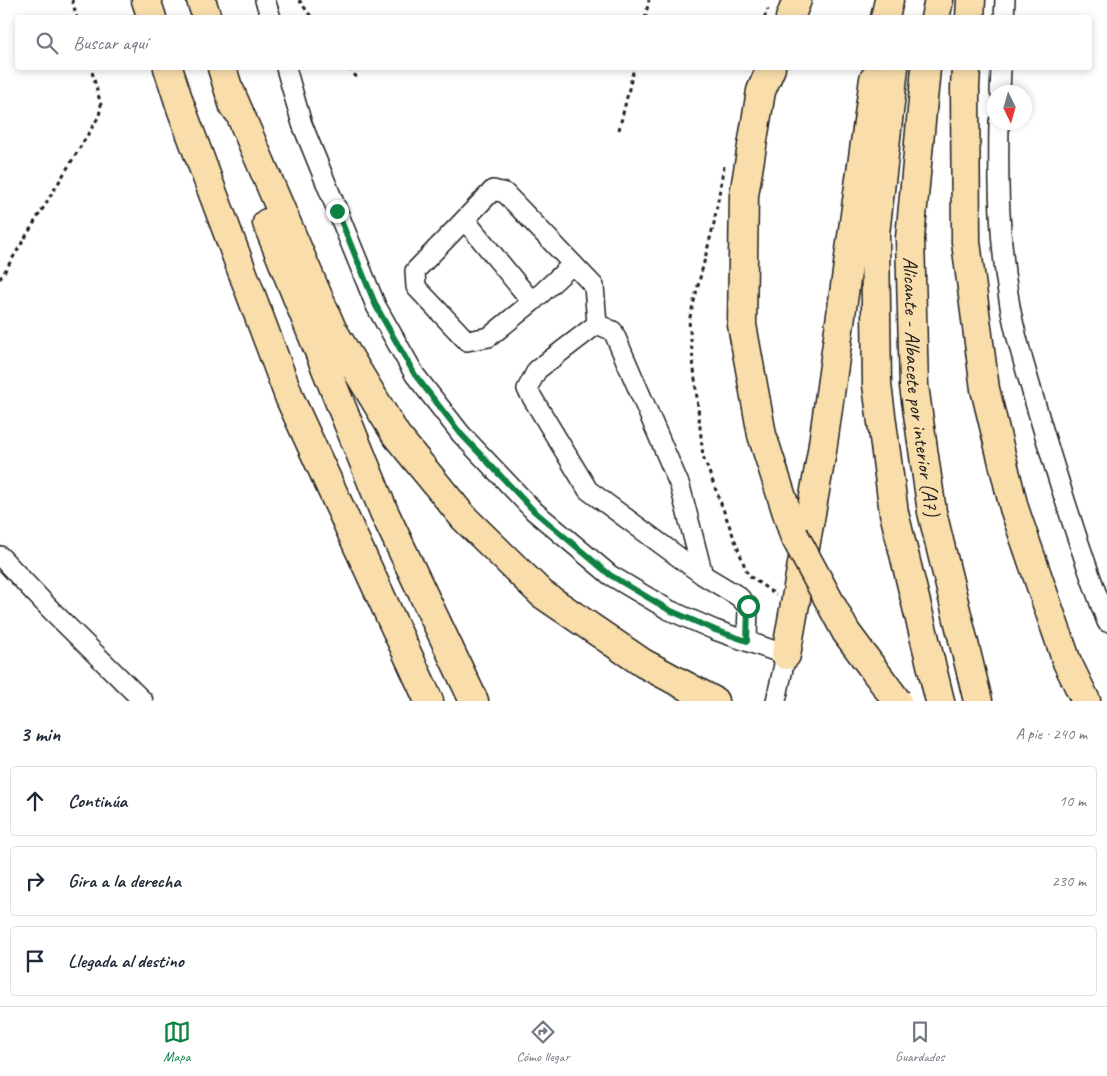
<!DOCTYPE html>
<html lang="es">
<head>
<meta charset="utf-8">
<style>
	body { margin:0; font-family:Caveat,sans-serif; background:#f2f2f3; color:#1f2937 }
	.compass { position:absolute; left:987px; top:85px; width:45px; height:45px; border-radius:50%; background:#fff; box-shadow:0 2px 8px #0003; rotate:175deg }
	.stop { position:absolute; width:15px; height:15px; margin:-11px; border:4px solid #0b8043; border-radius:50%; background:#fff }
	.stop.end { background:#0b8043; border-color:#fff; box-shadow:0 1px 5px #0008 }
	.list { margin:0; padding:0; list-style:none }
	h2 { display:flex; justify-content:space-between; align-items:center; height:65px; margin:0; padding:0 20px; font-size:21px }
	h2 small { font-size:16px; font-weight:400; color:#747a83 }
	.list li { display:grid; grid-template-columns:32px 1fr auto; gap:15px; align-items:center; box-sizing:border-box; height:70px; margin:0 10px 10px; padding:0 10px; border:1px solid #e0e1e3; border-radius:5px }
	.list b { display:block; font-size:19px; white-space:nowrap }
	.list em { font-size:16px; font-style:normal; color:#747a83 }
	.icon { flex:none; width:28px; height:28px; fill:none; stroke:currentColor; stroke-width:2; stroke-linecap:round; stroke-linejoin:round }
	.map { position:relative; flex:none; width:1107px; height:701px; overflow:hidden }
	.search { position:absolute; background:#fff; box-shadow:0 2px 8px #0003; left:15px; right:15px; top:15px; height:55px; display:flex; align-items:center; gap:12px; box-sizing:border-box; padding:0 18px; border-radius:5px; color:#747a83; font-size:19px }
	.sheet { height:305px; background:#fff }
	nav { display:flex; justify-content:space-around; align-items:center; box-sizing:border-box; height:70px; border-top:1px solid #e0e1e3; background:#fff; font-size:14px; color:#747a83 }
	nav a { display:grid; justify-items:center; gap:2px }
	nav .on { color:#0b8043 }
	.map>svg:first-child { display:block }
	.lines { fill:none; stroke-linecap:round; stroke-linejoin:round }
	.minor-casing { stroke:#1c1c1c; stroke-width:22 }
	.highway-casing { stroke:#1c1c1c; stroke-width:31 }
	.path { stroke:#1c1c1c; stroke-width:3; stroke-dasharray:4 4; stroke-linecap:butt }
	.minor { stroke:#fff; stroke-width:19 }
	.highway { stroke:#f9deab; stroke-width:28 }
	.highway-bridge-casing { stroke:#1c1c1c; stroke-width:31; stroke-linecap:butt }
	.highway-bridge { stroke:#f9deab; stroke-width:28 }
	.route { stroke:#0b8043; stroke-width:6 }
	.labels { text-anchor:middle; dominant-baseline:central; stroke-width:4; stroke-linejoin:round; paint-order:stroke }
	.street-label { font-size:21px; fill:#1c1c1c; stroke:#fff }
</style>
</head>
<body>
<div class="map">
<svg width="1107" height="701" viewBox="0 0 1107 701">
	<rect width="100%" height="100%" fill="#fff"/>
	<filter id="ink" filterUnits="userSpaceOnUse"><feTurbulence type="fractalNoise" baseFrequency=".02" numOctaves="2"/><feDisplacementMap in="SourceGraphic" scale="10" xChannelSelector="R" yChannelSelector="G"/><feConvolveMatrix kernelMatrix="1 2 1 2 8 2 1 2 1" color-interpolation-filters="sRGB"/></filter>
	<g filter="url(#ink)">
		<g class="lines">
			<defs>
				<path id="minor" d="M265,0L271,18
					M1004,18L1005,0
					M286,68L302,124L376,306L415,375L461,434L534,511L610,575L669,610L715,630L786,655L776,701
					M1000,92L1001,68
					M999,122C998,182 999,241 1009,300C1014,334 1025,366 1034,399C1056,474 1079,548 1107,622
					M465,220L532,302
					M573,264L532,302L489,337L467,341L416,287L415,271L493,190L505,193L594,286L597,324
					M597,324L537,370L527,389L588,490L703,575L738,596L748,606L747,641
					M597,324L613,331L680,486L703,575
					M0,556L51,610L143,701"/>
				<g id="highway">
					<path d="M146,0L152,18"/>
					<path d="M201,0L207,18"/>
					<path d="M790,18L797,0"/>
					<path d="M885,18L889,0"/>
					<path d="M935,18L939,0"/>
					<path d="M970,18L971,0"/>
					<path d="M168,68L181,108L290,399L429,701"/>
					<path d="M222,68L234,107"/>
					<path d="M771,68L761,91L744,195L742,325L762,435L794,535"/>
					<path d="M894,68L875,234L877,385L894,513L940,701"/>
					<path id="s1" d="M926,68L910,238L914,386L932,512L978,701"/>
					<path d="M966,68L965,87L966,242L985,389L1014,508L1067,662L1086,701"/>
					<path d="M230,91L332,329L396,435L464,518L542,594L643,663L714,701"/>
					<path d="M267,223L384,512L474,701"/>
					<path d="M786,655L822,451L874,79"/>
				</g>
			</defs>
			<use href="#minor" class="minor-casing"/>
			<use href="#highway" class="highway-casing"/>
			<path class="path" d="M72,0L77,18
				M299,0L312,18
				M645,18L649,0
				M764,18L768,9
				M349,68L358,79
				M619,130L634,68
				M724,166L714,223L689,321L703,456L748,575L776,595
				M0,279L99,116L101,105L91,68"/>
			<use href="#minor" class="minor"/>
			<use href="#highway" class="highway"/>
			<defs>
				<path id="highway-bridge" d="M794,535L846,632L897,701"/>
			</defs>
			<use href="#highway-bridge" class="highway-bridge-casing"/>
			<use href="#highway-bridge" class="highway-bridge"/>
		</g>
	</g>
	<g class="lines" filter="url(#ink)">
		<path class="route" d="M337,211L376,306L415,375L461,434L534,511L610,575L669,610L715,630L747,641L748,606"/>
	</g>
	<g class="labels">
		<g class="street-label">
			<text stroke="none"><textPath href="#s1" startOffset="320">Alicante - Albacete por interior (A7)</textPath></text>
		</g>
	</g>
</svg>
<svg class="compass" viewBox="-18 -18 36 36"><path d="M0-13l5 13h-10z" fill="#e53935"/><path d="M0 13l5-13h-10z" fill="#747a83"/></svg>
<div class="stop" style="left:748px;top:606px"></div>
<div class="stop end" style="left:337px;top:211px"></div>
<div class="search"><svg class="icon" aria-label="search" viewBox="0 0 24 24"><circle cx="10" cy="10" r="6"/><path d="M15 15l6 6"/></svg>Buscar aquí</div>
</div>
<section class="sheet">
<h2>3 min<small>A pie · 240 m</small></h2>
<ul class="list">
<li><svg class="icon" aria-label="ahead" viewBox="0 0 24 24"><path d="M12 20V5M6 11l6-6 6 6"/></svg><div><b>Continúa</b></div><em>10 m</em></li>
<li><svg class="icon" aria-label="right" viewBox="0 0 24 24"><path d="M7 20v-9h11M14 6l5 5-5 5"/></svg><div><b>Gira a la derecha</b></div><em>230 m</em></li>
<li><svg class="icon" aria-label="arrive" viewBox="0 0 24 24"><path d="M6 21V4h12l-3 4 3 4H6"/></svg><div><b>Llegada al destino</b></div></li>
</ul>
</section>
<nav>
<a class="on"><svg class="icon" aria-label="map" viewBox="0 0 24 24"><path d="M3 6l6-2 6 2 6-2v14l-6 2-6-2-6 2zM9 4v14M15 6v14"/></svg>Mapa</a>
<a><svg class="icon" aria-label="directions" viewBox="0 0 24 24"><path d="M12 3l9 9-9 9-9-9zM9 14v-3h6M13 9l2 2-2 2"/></svg>Cómo llegar</a>
<a><svg class="icon" aria-label="saved" viewBox="0 0 24 24"><path d="M7 4h10v16l-5-4-5 4z"/></svg>Guardados</a>
</nav>
</body>
</html>
